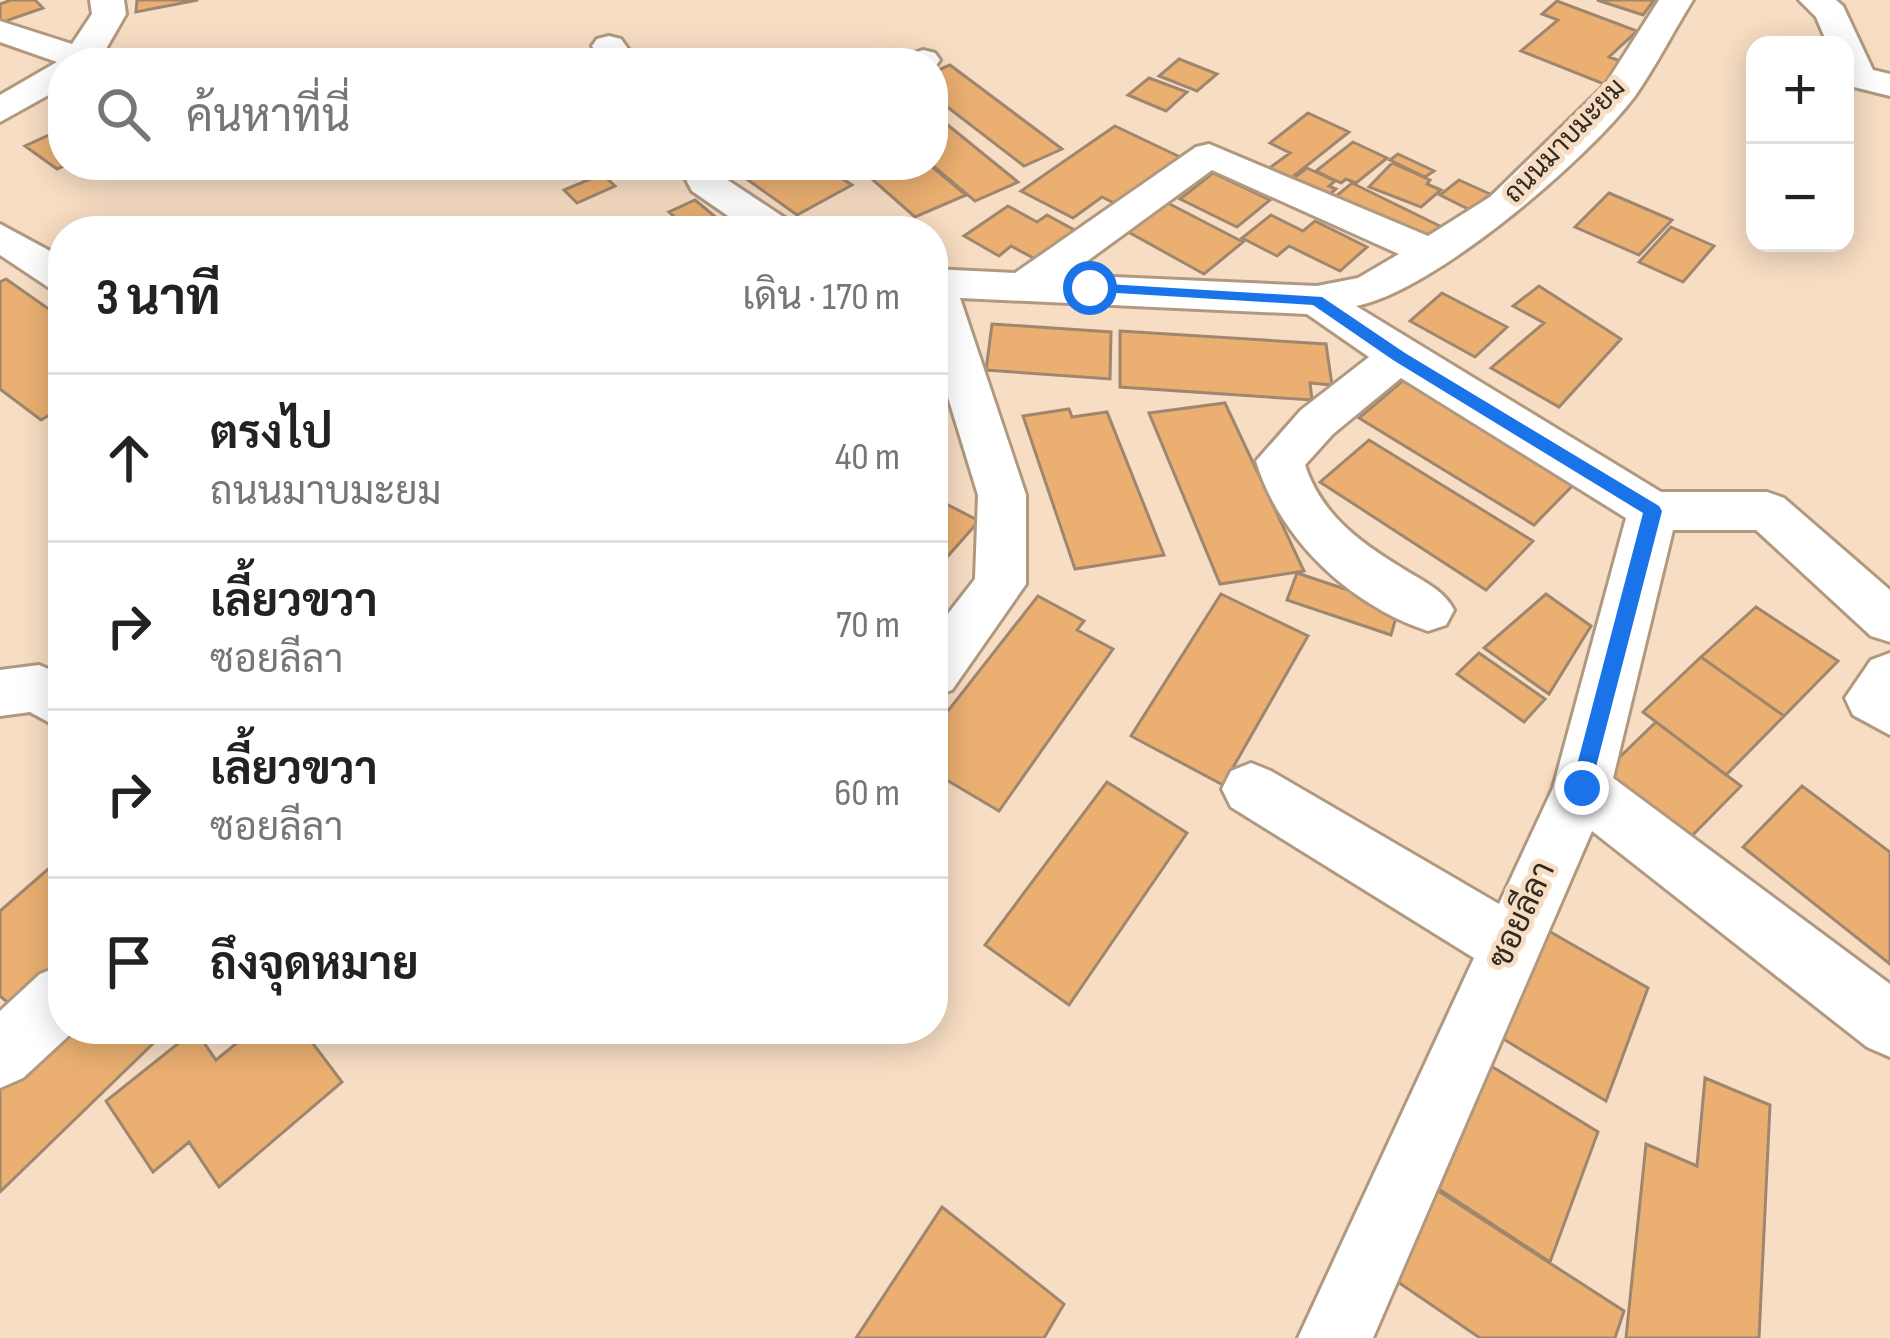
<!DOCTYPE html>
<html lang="th">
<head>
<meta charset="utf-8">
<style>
	body { margin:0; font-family:"Sofia Sans Condensed",Sarabun,sans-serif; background:#f2f2f2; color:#222 }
	.controls { position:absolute; right:36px; top:36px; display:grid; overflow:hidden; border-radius:24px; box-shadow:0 6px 30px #0003 }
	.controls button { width:108px; height:108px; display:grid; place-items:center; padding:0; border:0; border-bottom:3px solid #e0e0e0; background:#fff; color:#222; font:60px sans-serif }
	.stop { position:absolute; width:36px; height:36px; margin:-27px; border:9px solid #1a73e8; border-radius:50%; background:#fff }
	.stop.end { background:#1a73e8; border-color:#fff; box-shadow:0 3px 12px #0008 }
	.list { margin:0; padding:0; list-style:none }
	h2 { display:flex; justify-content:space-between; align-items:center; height:156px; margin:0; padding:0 48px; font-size:51px }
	h2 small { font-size:39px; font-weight:400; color:#767676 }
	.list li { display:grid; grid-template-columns:78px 1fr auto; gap:36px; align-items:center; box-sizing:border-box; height:168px; padding:0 48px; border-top:3px solid #e0e0e0 }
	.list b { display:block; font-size:45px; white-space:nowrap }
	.list p { margin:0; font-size:39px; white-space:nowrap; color:#767676 }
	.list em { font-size:39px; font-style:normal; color:#767676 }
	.icon { flex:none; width:66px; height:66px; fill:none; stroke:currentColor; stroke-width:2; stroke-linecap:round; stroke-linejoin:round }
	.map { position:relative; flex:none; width:1890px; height:1338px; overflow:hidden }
	.search { position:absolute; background:#fff; box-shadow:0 6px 30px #0003; left:48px; top:48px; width:900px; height:132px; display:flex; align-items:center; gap:30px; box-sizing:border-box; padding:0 42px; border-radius:48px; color:#767676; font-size:45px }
	.panel { position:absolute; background:#fff; box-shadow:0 6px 30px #0003; left:48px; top:216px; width:900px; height:828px; border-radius:48px }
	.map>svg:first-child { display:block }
	.building { fill:#ebb071; stroke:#9f876f; stroke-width:3 }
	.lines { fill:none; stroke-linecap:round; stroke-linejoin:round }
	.minor-casing { stroke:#b19980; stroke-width:6 }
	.minor { fill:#fff; fill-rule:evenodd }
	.route { fill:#1a73e8 }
	.labels { text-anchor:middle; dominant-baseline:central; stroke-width:10; stroke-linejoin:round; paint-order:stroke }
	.far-street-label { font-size:27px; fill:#32291f; stroke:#f7ddc3 }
	.street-label { font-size:33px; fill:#32291f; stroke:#f7ddc3 }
</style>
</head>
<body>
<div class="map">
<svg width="1890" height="1338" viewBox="0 0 1890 1338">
	<rect width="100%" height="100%" fill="#f7ddc3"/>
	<path class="building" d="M11,0H35L43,8L0,23V4Z
		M137,0H198L136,12Z
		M1597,0H1654L1643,15Z
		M1557,1L1637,31L1609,57L1626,63L1604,84L1521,51L1558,20L1542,14Z
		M1179,59L1217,74L1197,91L1159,76Z
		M950,65L1062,149L1024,166L933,96V72Z
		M1149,78L1187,92L1166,111L1128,95Z
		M933,113L1018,182L975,201L932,165Z
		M1308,113L1349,132L1285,183L1264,172L1290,153L1270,143Z
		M1115,126L1180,157L1116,204L1102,197L1073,218L1021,191Z
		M62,129L66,165L57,169L25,146Z
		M1353,142L1387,158L1356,183L1346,179L1341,183L1316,171Z
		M1398,154L1434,171L1425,177L1390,160Z
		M1392,163L1430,180L1427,184L1441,190L1421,207L1369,187Z
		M727,165H821L852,185L797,215Z
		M856,165H930L966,195L915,217Z
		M1307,168L1335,181L1329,186L1336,189L1322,201L1286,184Z
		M1213,173L1270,200L1237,227L1180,199Z
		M602,174L615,186L577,203L564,190Z
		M1459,180L1490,194L1470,210L1440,195Z
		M1352,183L1450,231L1427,251L1329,202Z
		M1609,193L1672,220L1639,255L1575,227Z
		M695,200L718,219L690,231L669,212Z
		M1162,200L1243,242L1204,274L1123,229Z
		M1008,206L1037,222L1047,215L1078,232L1039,261L1011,246L999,256L964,236Z
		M1271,215L1303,231L1315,221L1367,247L1340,271L1289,246L1277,256L1242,238Z
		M1671,227L1714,246L1683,282L1639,262Z
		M6,279L63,319V407L41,420L0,389V282Z
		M1539,286L1621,339L1559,407L1491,368L1544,323L1513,306Z
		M1442,293L1507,327L1475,357L1410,321Z
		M992,324L1111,332L1110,379L986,370Z
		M1120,331L1326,344L1332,385L1310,383L1312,400L1120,387Z
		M1406,378L1578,480L1534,525L1359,418Z
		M1225,403L1304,571L1220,584L1149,413Z
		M1069,409L1072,417L1107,412L1164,555L1075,569L1023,416Z
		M1369,440L1533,541L1486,590L1320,482Z
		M933,497L979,521L947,557L933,549Z
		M1297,573L1399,607L1391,635L1287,600Z
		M1221,594L1308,636L1223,785L1131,736Z
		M1546,594L1591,626L1549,694L1484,648Z
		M1038,596L1084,621L1077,630L1113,649L999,811L933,772V730Z
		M1756,607L1838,661L1784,716L1701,657Z
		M1479,653L1545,699L1524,722L1457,674Z
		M1701,657L1784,716L1726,775L1643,712Z
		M1656,722L1741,786L1679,849L1595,781Z
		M1107,782L1187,833L1069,1005L985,945Z
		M1802,786L1890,852V964L1743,847Z
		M63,856V960L12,1006L0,996V911Z
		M1547,930L1648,988L1606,1101L1500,1037Z
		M63,1013V1029H168L0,1192V1071Z
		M254,1029H302L342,1082L219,1187L189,1142L153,1172L106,1101L195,1030L216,1060Z
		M1491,1066L1598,1132L1550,1262L1439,1189Z
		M1705,1078L1770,1105L1759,1338H1626L1646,1144L1697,1166Z
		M1412,1174L1624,1311L1615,1338H1480L1373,1265Z
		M942,1207L1064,1304L1044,1338H856Z"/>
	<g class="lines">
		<defs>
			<path id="minor" d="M90,0H124L126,14L98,63H63V87L0,122V95L57,62L0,42V21L72,44L92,14Z
				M1659,0H1693C1673,32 1656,66 1635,96C1587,160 1434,291 1356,306L1661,492H1767L1784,498L1890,590V642L1871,636L1756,530H1673L1613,778L1890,984V1057L1867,1047L1592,831L1373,1338H1298L1474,958L1231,807L1222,789L1231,771L1251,763L1271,771L1499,904L1553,788L1626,518L1401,378L1333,434L1305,465C1321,514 1359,542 1402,568C1422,581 1443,589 1454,610L1446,625L1428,631C1350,605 1280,540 1256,461L1301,410L1369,357L1307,314L960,298L1026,495V584L952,690L933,697V633L975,579L978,495L933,348V269L1015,273L1196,147L1209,144L1428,236L1490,197L1605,85ZM1212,170L1399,254L1358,278L1317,286L1068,275Z
				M1799,0H1836L1843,6L1873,70L1890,74V96L1846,85L1845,45H1828L1816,17Z
				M609,36L621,39L638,63H602L592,46L597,39Z
				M923,50L935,53L940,60L935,67L933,63H899L905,56Z
				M691,165H730L723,177L791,222L797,231H750L692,191L684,176Z
				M0,224L63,258V291L48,287L0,255Z
				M1890,653V735L1853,715L1845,698L1871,660Z
				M39,665L63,675V730L30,712L0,716V670Z
				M63,965V1029H76L23,1078L0,1088V1011L40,974Z"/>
		</defs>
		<use href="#minor" class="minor-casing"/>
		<use href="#minor" class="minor"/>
	</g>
	<path class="route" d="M1090,283L1322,297L1405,353L1659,506L1662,511L1589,794L1582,797L1571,788L1643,513L1393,360L1313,305L1084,291V284Z"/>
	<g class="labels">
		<g class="far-street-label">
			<text transform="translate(1565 141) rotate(-46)">ถนนมาบมะยม</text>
		</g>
		<g class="street-label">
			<text transform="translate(1522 915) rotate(-65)">ซอยลีลา</text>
		</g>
	</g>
</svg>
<div class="controls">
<button>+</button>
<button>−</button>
</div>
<div class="stop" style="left:1090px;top:288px"></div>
<div class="stop end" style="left:1582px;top:788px"></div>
<div class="search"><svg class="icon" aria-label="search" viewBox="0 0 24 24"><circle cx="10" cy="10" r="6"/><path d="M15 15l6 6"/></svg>ค้นหาที่นี่</div>
<section class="panel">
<h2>3 นาที<small>เดิน · 170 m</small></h2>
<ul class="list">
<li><svg class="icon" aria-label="ahead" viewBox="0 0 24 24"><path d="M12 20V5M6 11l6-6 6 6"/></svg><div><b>ตรงไป</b><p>ถนนมาบมะยม</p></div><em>40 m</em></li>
<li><svg class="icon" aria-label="right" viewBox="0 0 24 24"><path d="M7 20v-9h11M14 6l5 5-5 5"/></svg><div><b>เลี้ยวขวา</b><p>ซอยลีลา</p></div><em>70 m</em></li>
<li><svg class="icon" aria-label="right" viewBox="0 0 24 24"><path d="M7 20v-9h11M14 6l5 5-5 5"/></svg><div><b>เลี้ยวขวา</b><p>ซอยลีลา</p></div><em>60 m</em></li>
<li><svg class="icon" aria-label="arrive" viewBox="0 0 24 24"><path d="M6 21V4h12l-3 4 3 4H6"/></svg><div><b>ถึงจุดหมาย</b></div></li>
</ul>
</section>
</div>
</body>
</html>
